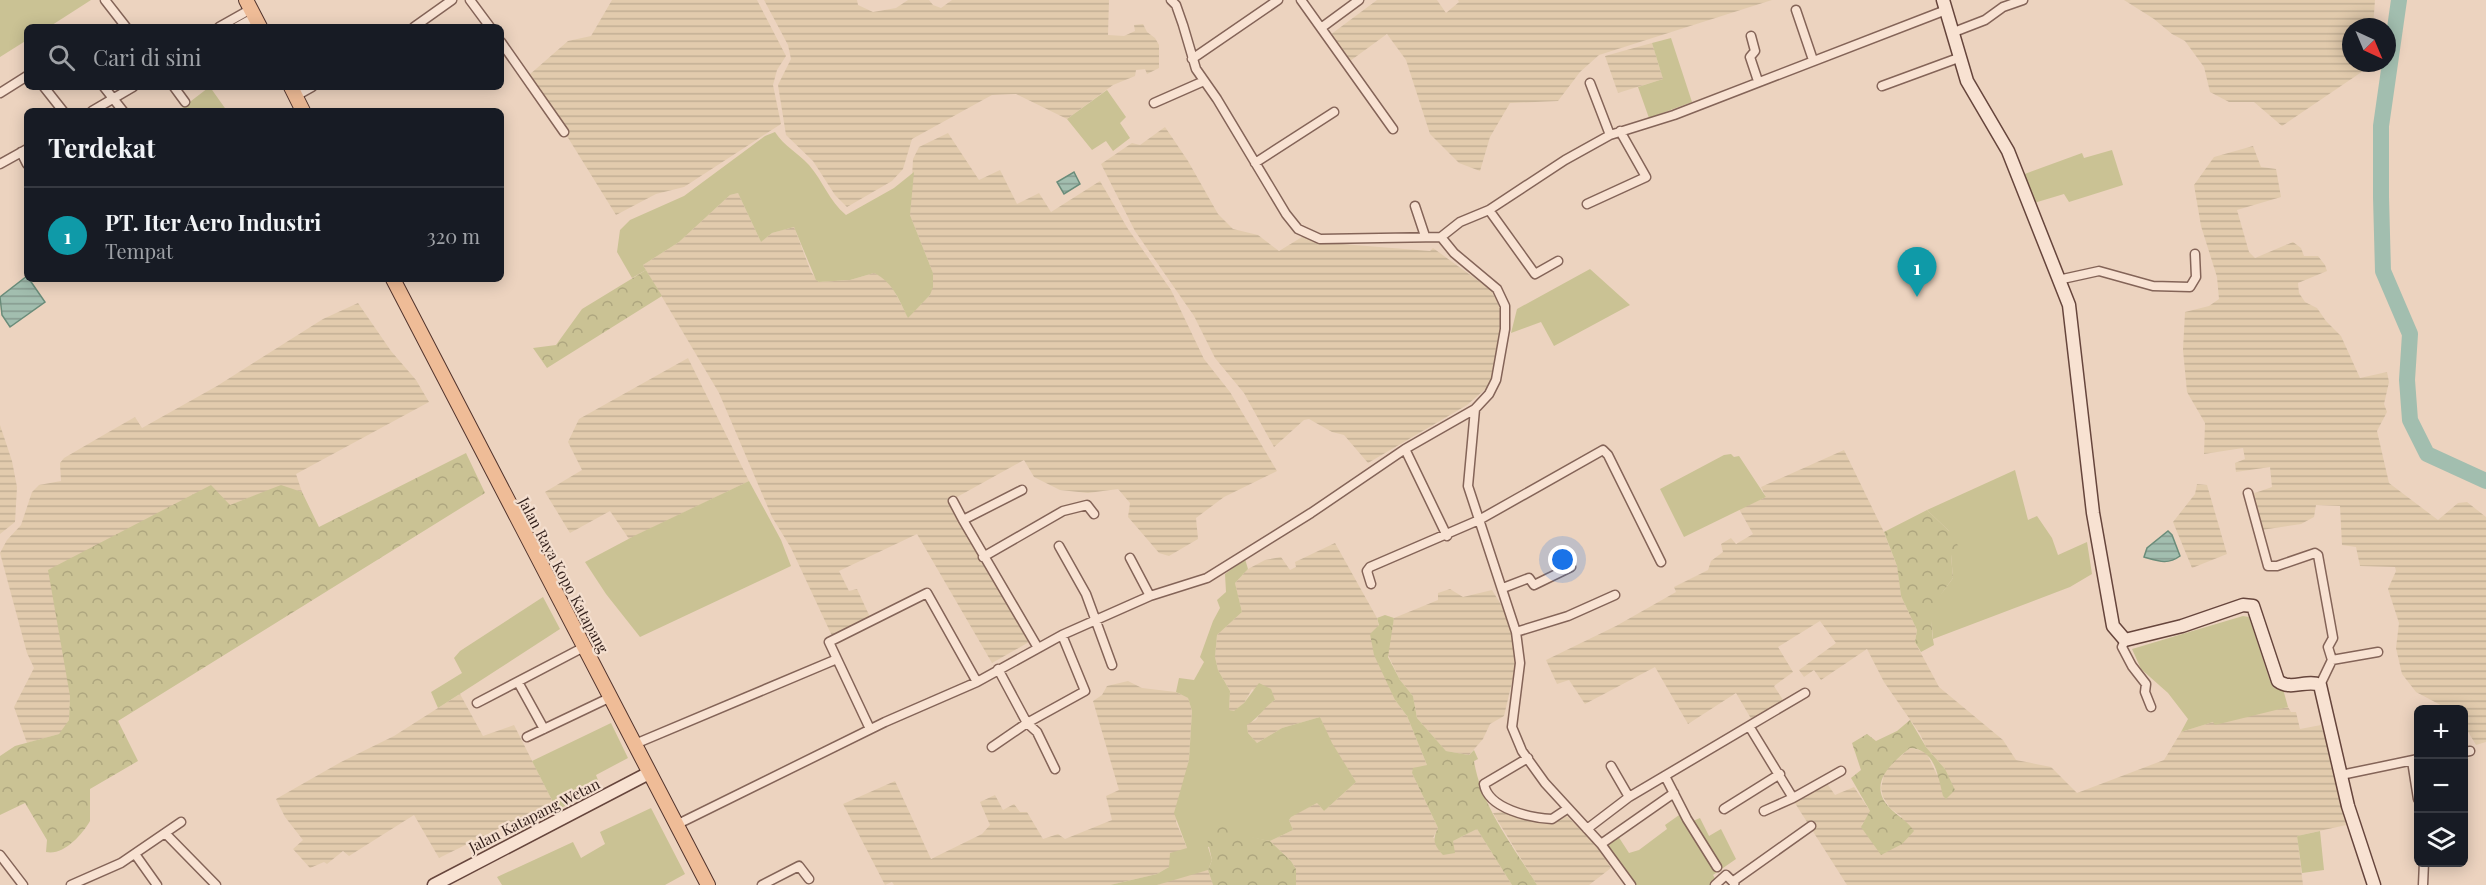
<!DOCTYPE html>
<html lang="id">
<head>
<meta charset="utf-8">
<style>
	body { margin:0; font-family:"Playfair Display",serif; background:#20242c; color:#f1f3f6 }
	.controls { position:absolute; right:18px; bottom:18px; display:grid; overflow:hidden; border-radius:9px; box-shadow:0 3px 15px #0003 }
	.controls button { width:54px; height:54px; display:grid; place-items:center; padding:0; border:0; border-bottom:2px solid #363941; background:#171b24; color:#f1f3f6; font:30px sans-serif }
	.compass { position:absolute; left:2342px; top:18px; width:54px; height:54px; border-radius:50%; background:#171b24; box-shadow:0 3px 15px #0003; rotate:136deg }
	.you { position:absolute; left:1563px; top:560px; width:21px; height:21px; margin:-15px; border:4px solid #fff; border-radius:50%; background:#1a73e8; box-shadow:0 0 0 9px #1a73e833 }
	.badge { display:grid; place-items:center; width:39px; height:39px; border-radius:50%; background:#db2777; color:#fff; font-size:20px; font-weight:700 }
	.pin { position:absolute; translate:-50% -50px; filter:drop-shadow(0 2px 3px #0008) }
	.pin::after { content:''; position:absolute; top:32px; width:21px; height:18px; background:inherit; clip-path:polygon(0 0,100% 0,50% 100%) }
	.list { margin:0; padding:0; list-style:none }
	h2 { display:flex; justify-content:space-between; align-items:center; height:78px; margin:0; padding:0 24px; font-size:26px }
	h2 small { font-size:20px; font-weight:400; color:#9ea1a6 }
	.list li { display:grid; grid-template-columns:39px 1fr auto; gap:18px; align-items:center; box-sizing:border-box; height:96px; padding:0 24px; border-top:2px solid #363941 }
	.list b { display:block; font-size:22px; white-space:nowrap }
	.list p { margin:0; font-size:20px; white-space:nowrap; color:#9ea1a6 }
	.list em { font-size:20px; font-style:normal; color:#9ea1a6 }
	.icon { flex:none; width:33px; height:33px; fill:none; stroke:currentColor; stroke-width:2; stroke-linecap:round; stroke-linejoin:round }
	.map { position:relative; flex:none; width:2486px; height:885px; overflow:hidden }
	.search { position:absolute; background:#171b24; box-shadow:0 3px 15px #0003; left:24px; top:24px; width:480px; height:66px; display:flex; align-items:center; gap:15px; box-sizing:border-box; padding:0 21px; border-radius:9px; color:#9ea1a6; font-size:22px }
	.panel { position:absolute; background:#171b24; box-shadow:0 3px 15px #0003; left:24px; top:108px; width:480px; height:174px; border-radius:9px }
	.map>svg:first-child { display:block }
	.farmland { fill:url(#farmland-rules) }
	.grass { fill:#cac294 }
	.forest { fill:url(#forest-crowns) }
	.water { fill:url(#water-rules); stroke:#6a8c7a; stroke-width:1.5 }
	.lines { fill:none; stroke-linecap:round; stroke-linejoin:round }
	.river { stroke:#a2beaf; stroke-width:16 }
	.street-casing { stroke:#846458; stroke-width:11 }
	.secondary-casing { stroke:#66453c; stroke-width:15 }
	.primary-casing { stroke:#52342d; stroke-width:16 }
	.street { stroke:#f8e2d2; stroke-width:8 }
	.secondary { stroke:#f8e2d2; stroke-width:12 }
	.primary { stroke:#efbc97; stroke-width:14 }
	.labels { text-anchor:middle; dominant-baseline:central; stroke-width:4.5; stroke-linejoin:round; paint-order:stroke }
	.street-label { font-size:15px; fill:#34211c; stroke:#f4dfcf }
</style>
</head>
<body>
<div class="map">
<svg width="2486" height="885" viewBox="0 0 2486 885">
	<defs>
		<pattern id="farmland-rules" width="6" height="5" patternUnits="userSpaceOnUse" patternTransform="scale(1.5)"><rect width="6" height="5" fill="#e2cbad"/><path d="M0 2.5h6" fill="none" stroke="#c2ae94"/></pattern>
		<pattern id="forest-crowns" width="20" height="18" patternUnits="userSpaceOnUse" patternTransform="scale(1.5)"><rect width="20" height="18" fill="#cac294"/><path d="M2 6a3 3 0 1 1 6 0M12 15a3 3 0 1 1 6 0" fill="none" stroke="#aea67f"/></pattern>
		<pattern id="water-rules" width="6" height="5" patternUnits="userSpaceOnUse" patternTransform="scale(1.5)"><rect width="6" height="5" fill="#a2beaf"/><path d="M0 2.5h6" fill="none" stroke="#859a8e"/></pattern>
	</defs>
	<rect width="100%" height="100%" fill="#ecd3bf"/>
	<path class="farmland" d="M612,0H757L786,56L777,70L773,85L781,124L684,187L656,194L616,215L529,75L568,41L591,36Z
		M764,0H857L858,5L873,12L896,8L908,0H929L933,5L941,8L952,0H1109L1108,35L1124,36L1135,31L1134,25L1143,24L1147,32L1155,38L1159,45V68L1147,74L1145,69L1136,70L1135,76L1113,85L1067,119L1016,94L992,95L912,139L903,169L892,181L847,207L835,195L813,161L786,135L778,85L791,59L788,45Z
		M1377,0H1437L1446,13L1459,2L1458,0H1772L1599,55L1580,72L1558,101L1510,103L1490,137L1480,171L1459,163L1430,134L1406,60L1387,34L1350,61L1330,35Z
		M2124,0H2375L2373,27H2351V63H2370L2369,67L2282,126L2254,102H2229L2210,92L2204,67L2185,41L2172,34L2154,19Z
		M1652,43L1663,79L1618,93L1605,56Z
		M1165,127L1188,161L1218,214L1233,229L1258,235L1279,251L1302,237L1329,243L1430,251L1433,248L1491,290L1500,307L1502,325L1490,385L1467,405L1368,463L1344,435L1332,432L1309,419L1304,420L1274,447L1244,393L1215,358L1194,316L1135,231L1101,164L1132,143L1140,145Z
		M948,133L979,180L1000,170L1017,204L1039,193L1051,212L1100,181L1128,229L1171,290L1204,359L1230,392L1277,471L1224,497L1196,518L1198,539L1169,556L1159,553L1135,525L1128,517L1130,503L1118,489L1088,493L1060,490L1034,477L1024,460L948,502L1029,642L992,663L917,534L839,571L849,591L857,589L870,617L832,636L791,548L772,517L719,393L643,265L679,242L730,195L738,193L761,242L772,233L794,227L811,272L819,282L850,280L874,273L885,278L893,289L908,317L930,295L933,273L910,215L913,159L919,147Z
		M2253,146L2261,167L2276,169L2281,197L2237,210L2249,252L2255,258L2293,242L2301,248L2304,256H2318L2325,265L2327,271L2298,283L2299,293L2305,302L2317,308L2326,321L2341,336L2360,378L2387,372L2389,382L2384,404L2387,412L2377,431L2389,483L2438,520L2458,503L2467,502L2486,517V742L2476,745L2464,725V710L2448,709L2416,692L2402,674L2396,648L2399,623L2388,589L2396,571L2395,567L2360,566L2356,547L2342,545L2340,506L2316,505L2314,517L2301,524L2261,530L2252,494L2272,487L2270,467L2236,472L2235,463L2245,459L2243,448L2204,454L2205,423L2187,392L2183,350L2185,312L2209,306L2219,299L2217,277L2201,226L2194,185L2214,157Z
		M358,303L391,351L416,380L429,402L296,474L302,492L281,486L230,505L70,696L69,720L65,728L59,734L27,743L14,707L34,668L27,653L0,553L7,540L21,525L32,492L39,485L61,481L60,463L64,458L107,433L135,417L142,428L217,386L323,319Z
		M688,358L749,481L629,539L610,511L570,533L545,492L582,470L568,442L579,419Z
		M0,425L12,461L17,487L15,522L0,534Z
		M1844,450L1883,530L1897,566L1901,596L1917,630L1915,642L1939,687L2003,740L2016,760L2051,767L2077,793L2164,760L2181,732L2213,722L2288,707L2291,712H2296L2300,729L2321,725L2341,791L2346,825L2297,836L2303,885H1847L1793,800L1826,782L1835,795L1854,787L1870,811V816L1861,825L1902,817L1890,808L1883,797L1881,788L1885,770L1910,748L1926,752L1937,775L1945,769L1926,747L1920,734L1884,682L1867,649L1821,680L1814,670L1804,677L1799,670L1836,643L1820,621L1778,647L1793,672L1774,686L1785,703L1753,722L1736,693L1688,724L1655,667L1585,704L1569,680L1557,684L1546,660L1616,626L1676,592L1674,587L1708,570L1711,561L1723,552L1721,544L1731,538L1736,544L1753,534L1739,509L1766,497L1761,487Z
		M2197,484L2207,485L2227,554L2192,568L2173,522L2195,494Z
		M1335,543L1377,618L1395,700L1407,716L1427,765L1412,773L1438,828L1433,838L1453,841L1477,829L1512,885H1296V869L1291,861L1270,841L1293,830L1289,820L1291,816L1317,803L1324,811L1356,782L1331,743L1320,717L1282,728L1257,743L1248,733L1247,724L1256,720L1263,708L1275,700L1252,689L1244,703L1234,712L1229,710L1230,691L1218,670L1215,657L1217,635L1242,612L1235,583L1248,569L1265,560L1281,557L1290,570L1296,567L1295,562Z
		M1450,589L1463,597L1492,590L1505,611L1515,648L1516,665L1504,716L1490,724L1483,739L1469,755L1446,751L1417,718L1413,696L1400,680L1387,653L1394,618L1438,600V593Z
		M1128,681L1142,688L1176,692L1188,698L1192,711L1189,760L1176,822L1187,848L1169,867L1157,874L1110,885H894L892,882L885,885L843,804L895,781L931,859L982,834L990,825L980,802L995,795L1003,810L1014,804L1020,812H1027L1043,839L1058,834L1065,839L1112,820L1106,796L1119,790L1093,701L1102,695L1107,686Z
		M460,694L483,736L514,725L557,810L524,827L520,818L439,858L414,815L349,856L343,851L327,864L324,862L310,868L293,849L303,840L285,817L276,799L341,762L394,736Z
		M1504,812L1551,823L1566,815L1596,845L1611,868L1589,885H1537L1493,813Z
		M1208,870L1213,885H1157L1174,878Z"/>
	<path class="grass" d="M0,0H91L49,27H27V40L0,57Z
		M1671,38L1692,102L1649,118L1638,87L1663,79L1652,43Z
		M210,87L227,111H178L208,88Z
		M1107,90L1126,117L1120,123L1130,138L1113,151L1106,141L1092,150L1067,119Z
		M775,132C784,146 798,153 809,165C823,181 829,201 846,215L894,188L914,172L910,215L933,273V287L930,295L908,318C899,300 893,282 874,273L850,280L819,282L816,280L794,227L772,233L761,242L738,193L730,195L679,242L643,265L646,270L632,278L617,252L620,230L630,220L684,196L765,136Z
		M2112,150L2123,185L2069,202L2064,194L2034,203L2022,175L2082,153L2084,158Z
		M1590,269L1630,305L1554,346L1541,322L1511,333L1517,309Z
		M1731,454L1734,457L1739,456L1766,497L1684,537L1660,489L1724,455Z
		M2015,470L2028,520L2037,516L2052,538L2058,555L2087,542L2092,574L2070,587L1933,639L1931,618L1935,602L1953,578L1949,531L1927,510Z
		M749,481L781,540L791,566L640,637L606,594L585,562L636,535Z
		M1245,559L1248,569L1235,583L1242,612L1217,635L1215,657L1218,670L1230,691L1229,710L1234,711L1244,703L1259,683L1271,689L1275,700C1264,707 1259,718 1247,725L1248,733L1257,743L1282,728L1320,717L1332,743L1356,782L1324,811L1317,803L1291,817L1289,820L1293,830L1270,841L1243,836L1208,847L1212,860L1208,870L1157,885H1110L1157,874L1169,867L1170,853L1187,848L1174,813L1189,760L1192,711L1188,698L1176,692L1179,678L1194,680L1204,662L1200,657L1213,621L1220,608L1217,600L1226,592L1225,574Z
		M543,597L560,629L438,708L431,692L462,673L454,658L460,651Z
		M2243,616L2249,617L2270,681L2274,688L2283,689L2288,707L2215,725L2213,722L2181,732L2188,719L2168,693L2141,669L2132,649Z
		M611,723L628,758L596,775L601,788L557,810L532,761Z
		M651,808L685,874L665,885H502L497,877L573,842L581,858L605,844L600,832Z
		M1682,813L1686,824L1700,818L1709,836L1721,829L1736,859L1713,875L1719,885H1636L1606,844L1618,836L1629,853L1639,850L1667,829L1665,825Z
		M2320,831L2324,870L2302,873L2297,836Z"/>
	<path class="forest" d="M646,270L662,296L547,368L533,348L556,345L582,309Z
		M466,453L485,493L118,721L138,761L90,789V821C82,835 63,856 46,852L47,840L25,803L0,815V756L15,746L59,734L69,720L70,696L48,570L211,485L230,505L281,485L302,492L319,527Z
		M1927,510L1949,531L1959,547L1951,555L1953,578C1934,603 1928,614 1934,645L1921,652L1915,642L1917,630L1901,596L1897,566L1884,532Z
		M1385,615L1394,618L1388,657L1400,680L1413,696L1417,718L1446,751L1469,755L1474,750L1478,759L1474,761C1481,806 1514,847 1537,885H1512L1477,829L1453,841L1455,853L1443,855C1434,845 1432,840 1438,828L1412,773L1413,768L1427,765L1407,716L1395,700L1374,655L1370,634L1379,625L1377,618Z
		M1910,720L1926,747L1945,769L1955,790L1946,799L1943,796C1938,776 1935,749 1910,748C1892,763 1867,783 1889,807C1897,816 1907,820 1914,831L1902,844L1881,855L1861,827L1870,811L1851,778L1861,770L1852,743L1867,734L1876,741L1897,731Z
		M1237,821L1243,835L1270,841L1291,861L1296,869V885H1213L1208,870L1212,860L1207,838L1216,827Z"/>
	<path class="water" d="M1074,172L1080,184L1064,194L1057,182Z
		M27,276L45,302L10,327L2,315L0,297Z
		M2168,531L2172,535L2180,556C2168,565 2158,561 2144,557L2147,548Z"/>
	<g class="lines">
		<path class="river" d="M2399,0L2381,126V197L2383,271L2410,334L2407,380L2410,420L2427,454L2486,481"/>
		<defs>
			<path id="street" d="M105,0L126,27
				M470,0L490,27
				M1301,0L1393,129
				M1796,10L1813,60
				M219,27L251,9
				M237,27L255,17
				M414,27L452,0
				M1321,28L1359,0
				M1954,32L1985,20L2003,7L2023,0
				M1751,36L1755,51L1750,57L1758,81
				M501,42L564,132
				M1192,59L1278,0
				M1590,83L1610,135
				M1882,86L1961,57
				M44,87L63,111
				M104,87L123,111
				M174,87L185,102
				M0,93L27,76
				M296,96L312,87
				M1154,103L1204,81
				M92,111L133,87
				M21,152L27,164
				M1255,163L1334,112
				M0,164L27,149
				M1587,204L1646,177L1620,131
				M1415,206L1425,236
				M1489,210L1535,274L1558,261
				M1441,237L1460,222L1489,210L1565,160L1610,135L1674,115L1946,10
				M2058,280L2099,271L2153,286L2190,287L2196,277L2195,254
				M1475,409L1468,486L1516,632L1520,663L1512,727L1522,751L1545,783L1601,844L1631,885
				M1405,449L1447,536
				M1022,490L963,520L1038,648
				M2248,493L2268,566H2277L2315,553L2318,555L2333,638L2328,647L2332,660L2320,685
				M953,501L963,520
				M1059,546L1086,594L1112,665
				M983,557L1063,511L1087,505L1094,514
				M1130,558L1150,596
				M1371,584L1367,571L1370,567L1479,520L1603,450L1608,455L1661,562
				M1503,588L1529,578L1534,585L1571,567
				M1516,632L1568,616L1615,595
				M2125,640L2122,647L2132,666L2146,684L2145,692L2151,707
				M2332,660L2378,652
				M998,669L1027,723L1037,732L1055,769
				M518,682L544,729
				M477,703L584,647
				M1749,726L1805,693
				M870,729L829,642L927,593L977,682
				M527,737L611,697
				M635,744L837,659
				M992,747L1027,723L1085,691L1062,635
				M2464,752L2470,751
				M1528,758L1484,784C1488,809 1531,818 1552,819L1567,809
				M2412,761L2418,799
				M1611,766L1629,797
				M2341,775L2418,759
				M1665,776L1687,819L1717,867
				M1724,809L1780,774
				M1764,811L1793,798
				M676,825L885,722L977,682L1062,635L1150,596L1207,578L1311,513L1405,449L1475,409L1489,394L1496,380L1505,329V306L1497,289L1454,253L1441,237L1320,239L1298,229L1286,214L1217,99L1196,69L1183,25L1176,5L1171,0
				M1587,829L1629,797L1749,726L1793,798L1841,771
				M165,833L216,885
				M1601,844L1674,793
				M135,854L157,885
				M0,855L23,885
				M71,885L121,863L181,822
				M762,885L799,866L809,879
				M1715,885L1726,875L1733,882
				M1734,885L1735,880L1811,826
				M2423,885L2424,862"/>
			<path id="secondary" d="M1943,0L1967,81L2008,151L2069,305L2093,513L2113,626L2125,640L2182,626L2243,605L2253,606L2278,681C2291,691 2307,679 2320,685L2348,806L2374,885
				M434,885L649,773"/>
			<path id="primary" d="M246,0L260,27
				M291,87L303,111
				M393,279L708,885"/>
		</defs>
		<use href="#street" class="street-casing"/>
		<use href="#secondary" class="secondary-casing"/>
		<use href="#primary" class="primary-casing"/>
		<use href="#street" class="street"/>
		<use href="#secondary" class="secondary"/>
		<use href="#primary" class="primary"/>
	</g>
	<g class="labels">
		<g class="street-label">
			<text transform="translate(564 575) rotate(62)">Jalan Raya Kopo Katapang</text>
			<text transform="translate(534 815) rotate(-27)">Jalan Katapang Wetan</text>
		</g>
	</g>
</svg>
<div class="controls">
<button>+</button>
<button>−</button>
<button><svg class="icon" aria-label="layers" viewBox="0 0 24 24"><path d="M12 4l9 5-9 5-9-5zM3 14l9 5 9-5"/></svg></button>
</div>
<svg class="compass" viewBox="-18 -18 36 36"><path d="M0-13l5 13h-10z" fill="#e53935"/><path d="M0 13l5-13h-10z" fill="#9ea1a6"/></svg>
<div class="you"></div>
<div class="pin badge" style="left:1917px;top:297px;background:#0f9aa8">1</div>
<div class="search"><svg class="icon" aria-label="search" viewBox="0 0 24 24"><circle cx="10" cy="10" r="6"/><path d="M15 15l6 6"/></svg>Cari di sini</div>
<section class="panel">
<h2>Terdekat<small></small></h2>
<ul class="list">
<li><span class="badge" style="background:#0f9aa8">1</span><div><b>PT. Iter Aero Industri</b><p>Tempat</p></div><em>320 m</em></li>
</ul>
</section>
</div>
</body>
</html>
